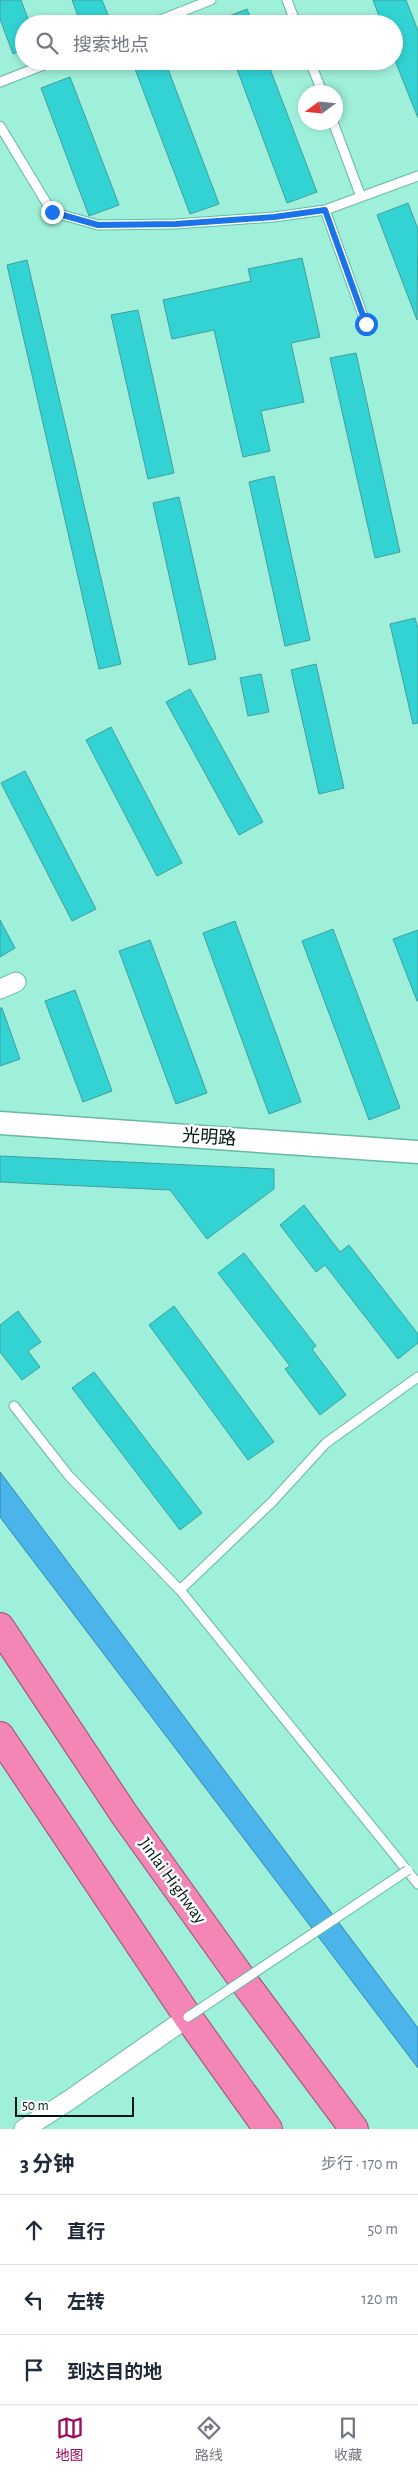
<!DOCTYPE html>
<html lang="zh">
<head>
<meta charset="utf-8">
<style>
	body { margin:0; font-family:"Alegreya Sans","Noto Sans SC",sans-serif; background:#f6f6f7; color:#1f2937 }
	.compass { position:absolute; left:298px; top:85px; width:45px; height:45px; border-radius:50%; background:#fff; box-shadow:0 2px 8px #0003; rotate:255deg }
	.scale { position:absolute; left:15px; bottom:12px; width:119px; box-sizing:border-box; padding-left:5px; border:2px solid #001610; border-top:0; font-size:14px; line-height:18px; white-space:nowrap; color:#001610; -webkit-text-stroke:4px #fefefe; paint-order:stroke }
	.stop { position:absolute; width:15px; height:15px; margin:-11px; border:4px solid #1a73e8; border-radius:50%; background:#fff }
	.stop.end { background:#1a73e8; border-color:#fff; box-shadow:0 1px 5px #0008 }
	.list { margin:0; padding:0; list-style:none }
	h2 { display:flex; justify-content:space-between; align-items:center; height:65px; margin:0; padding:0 20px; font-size:21px }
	h2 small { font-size:16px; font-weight:400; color:#747a83 }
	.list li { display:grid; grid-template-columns:32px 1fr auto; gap:15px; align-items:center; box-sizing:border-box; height:70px; padding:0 20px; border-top:1px solid #e0e1e3 }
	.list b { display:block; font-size:19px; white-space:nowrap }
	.list em { font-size:16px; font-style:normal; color:#747a83 }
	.icon { flex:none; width:28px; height:28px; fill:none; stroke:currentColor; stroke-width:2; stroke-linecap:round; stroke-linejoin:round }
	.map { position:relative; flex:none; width:418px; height:2129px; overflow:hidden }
	.search { position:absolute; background:#fff; box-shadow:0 2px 8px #0003; left:15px; right:15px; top:15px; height:55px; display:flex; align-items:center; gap:12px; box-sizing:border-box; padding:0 18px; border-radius:28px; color:#747a83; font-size:19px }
	.sheet { height:275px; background:#fff }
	nav { display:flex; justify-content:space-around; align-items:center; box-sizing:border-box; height:70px; border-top:1px solid #e0e1e3; background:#fff; font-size:14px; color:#747a83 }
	nav a { display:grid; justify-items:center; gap:2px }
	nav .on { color:#9a0a5a }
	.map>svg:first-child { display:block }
	.water { fill:#4ab4eb; stroke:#3485a9 }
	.building { fill:#33d3d4; stroke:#439d9d }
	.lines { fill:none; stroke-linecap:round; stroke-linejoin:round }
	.service-casing { stroke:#68b8a4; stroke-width:11 }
	.minor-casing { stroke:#68b8a4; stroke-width:21 }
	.tertiary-casing { stroke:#68b8a4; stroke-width:25 }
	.trunk-casing { stroke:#9c4b70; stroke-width:30 }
	.service { stroke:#fff; stroke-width:9 }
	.minor { stroke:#fff; stroke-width:19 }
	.tertiary { stroke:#fff; stroke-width:22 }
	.trunk { stroke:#f386b6; stroke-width:28 }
	.service-bridge-casing { stroke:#68b8a4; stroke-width:11; stroke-linecap:butt }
	.service-bridge { stroke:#fff; stroke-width:9 }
	.route { stroke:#1a73e8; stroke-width:6 }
	.labels { text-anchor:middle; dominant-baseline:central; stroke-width:5; stroke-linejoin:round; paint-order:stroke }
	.street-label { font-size:18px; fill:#001610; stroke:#fefefe }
</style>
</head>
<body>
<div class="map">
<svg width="418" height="2129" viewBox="0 0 418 2129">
	<rect width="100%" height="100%" fill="#9ff0da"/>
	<path class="water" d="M0,1472L418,2028V2068L0,1517Z"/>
	<path class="building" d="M0,0H21L30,24H24V50L13,54L0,19Z
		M72,0H102L109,17L91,24H81Z
		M373,0H406L418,31V118L394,58V24H382Z
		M247,9L253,24H211V23Z
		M132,61H165L219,204L190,214Z
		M234,61H267L317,192L287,203Z
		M70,77L119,205L89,216L41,88Z
		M408,203L418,229L417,320L377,215Z
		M302,258L320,337L291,343L304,402L261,411L270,451L243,457L214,330L172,339L163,300L251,281L248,269Z
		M27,260L121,664L99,669L7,265Z
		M138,310L174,473L148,479L111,315Z
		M356,353L400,552L375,558L330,358Z
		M274,476L310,640L285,646L249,482Z
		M179,497L216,659L189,665L153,503Z
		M415,618L418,629V723L413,724L390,624Z
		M316,664L344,788L319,794L291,670Z
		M261,674L269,712L248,716L240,678Z
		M190,689L263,822L239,835L166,702Z
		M111,727L182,863L157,876L86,740Z
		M25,771L96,909L72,921L1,783Z
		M0,920L15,948L0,957Z
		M235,921L301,1102L269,1114L203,933Z
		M333,929L400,1108L369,1120L302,941Z
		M418,930V1001H417L393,939Z
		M150,940L207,1093L176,1104L119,951Z
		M75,990L112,1091L83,1102L45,1001Z
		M0,1008H2L20,1059L0,1066Z
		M0,1156L274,1169V1189L207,1239L170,1190L0,1182Z
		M304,1205L340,1252L349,1245L418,1334V1343L398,1359L325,1265L316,1272L280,1225Z
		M244,1253L316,1346L312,1349L346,1395L320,1415L285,1369L290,1366L218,1273Z
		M174,1306L274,1442L248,1460L149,1325Z
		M18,1311L41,1342L28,1351L40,1367L22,1380L0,1352V1325Z
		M94,1372L202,1513L180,1530L72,1388Z"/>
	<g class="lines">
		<defs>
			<path id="service" d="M287,0L296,24
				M150,24L211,0
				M310,61L322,92
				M0,82L54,61
				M333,122L361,197
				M0,126L52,212L98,225L175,224L274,217L325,210L418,176
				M325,210L366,324
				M14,1406L69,1476L180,1590L418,1884
				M180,1590L272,1502L326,1443L418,1377"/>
			<path id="minor" d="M0,989L16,982
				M24,2129L68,2101L188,2017"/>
			<path id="tertiary" d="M0,1123L418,1152"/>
			<path id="trunk" d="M0,1627L124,1814L242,1979L354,2129
				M0,1736L188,2017L268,2129"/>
		</defs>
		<use href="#service" class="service-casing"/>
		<use href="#minor" class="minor-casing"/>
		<use href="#tertiary" class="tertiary-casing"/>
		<use href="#trunk" class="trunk-casing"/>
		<use href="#service" class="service"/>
		<use href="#minor" class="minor"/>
		<use href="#tertiary" class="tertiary"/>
		<use href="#trunk" class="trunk"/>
		<defs>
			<path id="service-bridge" d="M188,2017L408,1870"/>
		</defs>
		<use href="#service-bridge" class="service-bridge-casing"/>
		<use href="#service-bridge" class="service-bridge"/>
	</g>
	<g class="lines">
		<path class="route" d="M52,212L98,225L176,224L274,217L325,210L366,324"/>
	</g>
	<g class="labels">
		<g class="street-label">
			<text transform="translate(209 1138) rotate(4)">光明路</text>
			<text transform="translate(172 1881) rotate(54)">Jinlai Highway</text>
		</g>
	</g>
</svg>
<svg class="compass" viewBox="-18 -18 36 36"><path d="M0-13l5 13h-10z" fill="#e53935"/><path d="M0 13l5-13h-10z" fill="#747a83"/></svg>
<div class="scale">50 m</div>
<div class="stop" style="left:366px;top:324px"></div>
<div class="stop end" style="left:52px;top:212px"></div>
<div class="search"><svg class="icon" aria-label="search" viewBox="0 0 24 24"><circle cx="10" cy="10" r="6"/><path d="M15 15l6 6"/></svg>搜索地点</div>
</div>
<section class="sheet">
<h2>3 分钟<small>步行 · 170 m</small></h2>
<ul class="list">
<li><svg class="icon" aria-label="ahead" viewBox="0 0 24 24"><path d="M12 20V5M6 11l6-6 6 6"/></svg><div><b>直行</b></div><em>50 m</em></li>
<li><svg class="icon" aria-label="left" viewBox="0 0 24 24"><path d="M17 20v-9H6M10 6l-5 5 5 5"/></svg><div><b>左转</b></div><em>120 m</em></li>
<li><svg class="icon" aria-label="arrive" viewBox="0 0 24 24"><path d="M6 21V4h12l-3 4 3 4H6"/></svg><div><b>到达目的地</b></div></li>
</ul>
</section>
<nav>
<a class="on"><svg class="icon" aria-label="map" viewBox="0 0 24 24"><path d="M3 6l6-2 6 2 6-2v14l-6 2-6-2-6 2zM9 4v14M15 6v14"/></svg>地图</a>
<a><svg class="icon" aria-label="directions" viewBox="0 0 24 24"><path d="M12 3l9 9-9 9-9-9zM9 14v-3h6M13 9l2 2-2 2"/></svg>路线</a>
<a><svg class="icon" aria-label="saved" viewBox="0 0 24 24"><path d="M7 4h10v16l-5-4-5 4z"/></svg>收藏</a>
</nav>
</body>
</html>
